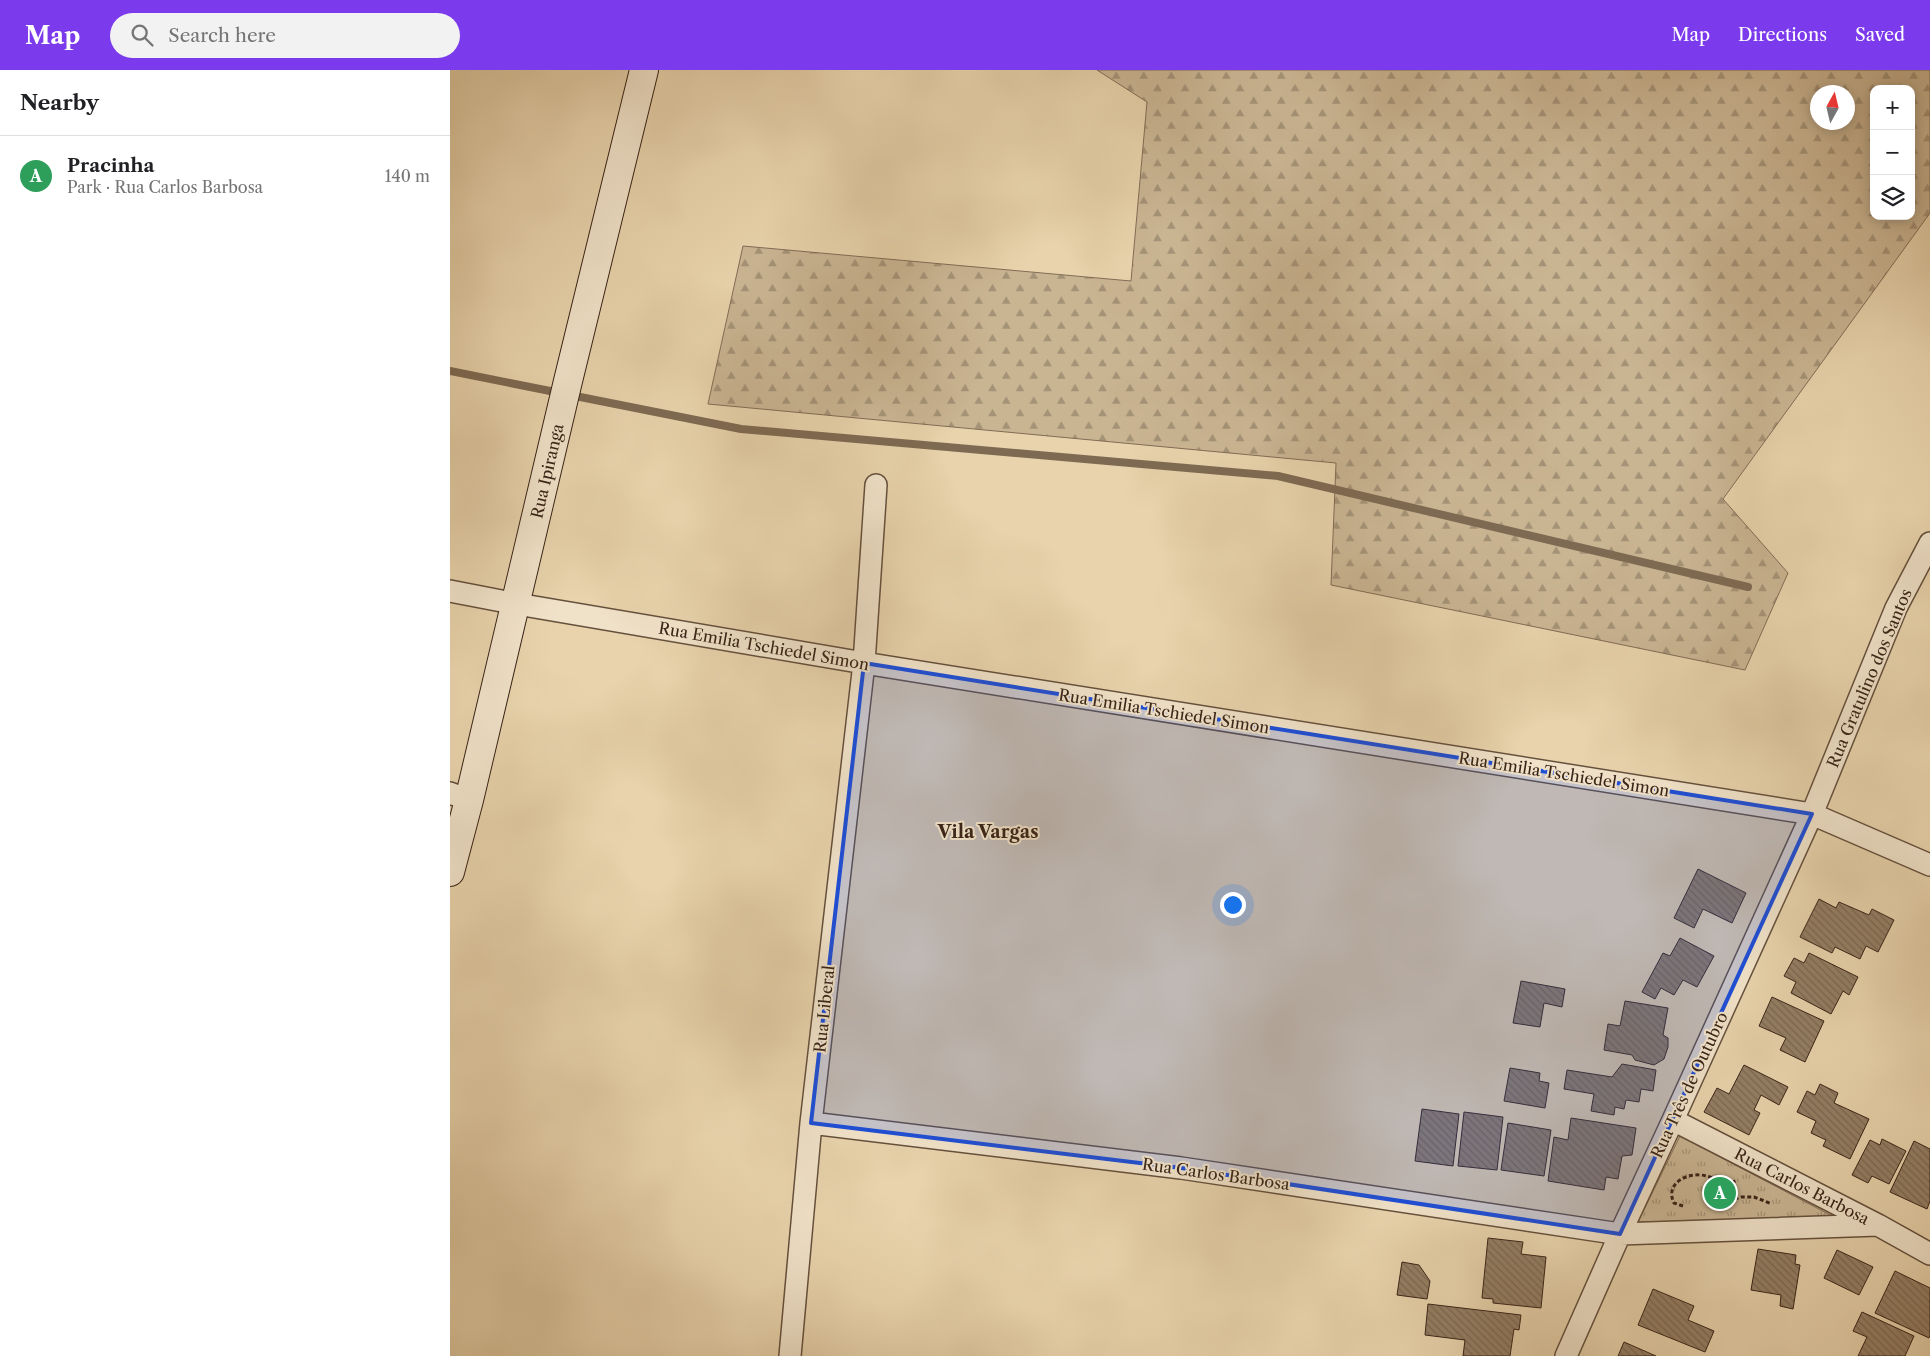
<!DOCTYPE html>
<html lang="en">
<head>
<meta charset="utf-8">
<style>
	body { margin:0; font-family:"Libre Caslon Text",serif; background:#f2f2f2; color:#202124 }
	.controls { position:absolute; right:15px; top:15px; display:grid; overflow:hidden; border-radius:10px; box-shadow:0 2px 12px #0003 }
	.controls button { width:45px; height:45px; display:grid; place-items:center; padding:0; border:0; border-bottom:1px solid #e0e0e0; background:#fff; color:#202124; font:25px sans-serif }
	.compass { position:absolute; left:1360px; top:15px; width:45px; height:45px; border-radius:50%; background:#fff; box-shadow:0 2px 12px #0003; rotate:8deg }
	.you { position:absolute; left:782px; top:834px; width:18px; height:18px; margin:-12px; border:4px solid #fff; border-radius:50%; background:#1a73e8; box-shadow:0 0 0 8px #1a73e833 }
	.badge { display:grid; place-items:center; width:32px; height:32px; border-radius:50%; background:#7c3aed; color:#fff; font-size:16px; font-weight:700 }
	.pin { position:absolute; translate:-50% -50%; border:2px solid #fff; box-shadow:0 1px 5px #0006 }
	.list { margin:0; padding:0; list-style:none }
	h2 { display:flex; justify-content:space-between; align-items:center; height:65px; margin:0; padding:0 20px; font-size:21px }
	h2 small { font-size:16px; font-weight:400; color:#757577 }
	.list li { display:grid; grid-template-columns:32px 1fr auto; gap:15px; align-items:center; box-sizing:border-box; height:80px; padding:0 20px; border-top:1px solid #e0e0e0 }
	.list b { display:block; font-size:19px; white-space:nowrap }
	.list p { margin:0; font-size:16px; white-space:nowrap; color:#757577 }
	.list em { font-size:16px; font-style:normal; color:#757577 }
	.icon { flex:none; width:28px; height:28px; fill:none; stroke:currentColor; stroke-width:2; stroke-linecap:round; stroke-linejoin:round }
	.map { position:relative; flex:none; width:1480px; height:1286px; overflow:hidden }
	header { display:flex; align-items:center; gap:30px; box-sizing:border-box; height:70px; padding:0 25px; background:#7c3aed; color:#fff }
	header strong { font-size:24px }
	nav { display:flex; gap:28px; margin-inline-start:auto; font-size:18px }
	.search { width:350px; height:45px; background:#f2f2f2; display:flex; align-items:center; gap:12px; box-sizing:border-box; padding:0 18px; border-radius:28px; color:#757577; font-size:19px }
	main { display:flex }
	aside { flex:1; background:#fff }
	.map>svg:first-child { display:block }
	.grass { fill:url(#grass-tufts); stroke:#826c56 }
	.forest { fill:url(#forest-firs); stroke:#826c56; fill-rule:evenodd }
	.lines { fill:none; stroke-linecap:round; stroke-linejoin:round }
	.stream { stroke:#7e6a53; stroke-width:8 }
	.building { fill:url(#building-back-hatch); stroke:#392418 }
	.minor-casing { stroke:#65503d; stroke-width:24 }
	.secondary-casing { stroke:#392418; stroke-width:30 }
	.path { stroke:#392418; stroke-width:3; stroke-dasharray:4 2.5; stroke-linecap:butt }
	.minor { stroke:#f0e2c9; stroke-width:21 }
	.secondary { stroke:#f0e2c9; stroke-width:28 }
	.marked { fill:#1d4ed8; fill-opacity:0.2; stroke:#1d4ed8; stroke-width:4; stroke-linejoin:round }
	.labels { text-anchor:middle; dominant-baseline:central; stroke-width:4; stroke-linejoin:round; paint-order:stroke }
	.street-label { font-size:16px; fill:#392418; stroke:#f0e2c9 }
	.neighbourhood-label { font-size:18px; font-weight:bold; fill:#392418; stroke:#f0e2c9 }
</style>
</head>
<body>
<header>
<strong>Map</strong>
<div class="search"><svg class="icon" aria-label="search" viewBox="0 0 24 24"><circle cx="10" cy="10" r="6"/><path d="M15 15l6 6"/></svg>Search here</div>
<nav><a>Map</a><a>Directions</a><a>Saved</a></nav>
</header>
<main>
<aside>
<h2>Nearby<small></small></h2>
<ul class="list">
<li><span class="badge" style="background:#2e9e5b">A</span><div><b>Pracinha</b><p>Park · Rua Carlos Barbosa</p></div><em>140 m</em></li>
</ul>
</aside>
<div class="map">
<svg width="1480" height="1286" viewBox="0 0 1480 1286">
	<defs>
		<pattern id="grass-tufts" width="24" height="20" patternUnits="userSpaceOnUse" patternTransform="scale(1.25)"><rect width="24" height="20" fill="#cab593"/><path d="M3 7l-1-3M5 7V3M7 7l1-3M15 17l-1-3M17 17v-4M19 17l1-3" fill="none" stroke="#a59377"/></pattern>
		<pattern id="forest-firs" width="22" height="20" patternUnits="userSpaceOnUse" patternTransform="scale(1.25)"><rect width="22" height="20" fill="#cab593"/><path d="M5 1l3.5 6h-7zM16 11l3.5 6h-7z" fill="#a59377"/></pattern>
		<pattern id="building-back-hatch" width="6" height="6" patternUnits="userSpaceOnUse" patternTransform="scale(1.25)"><rect width="6" height="6" fill="#947f65"/><path d="M-1 5l2 2M0 0l6 6M5-1l2 2" fill="none" stroke="#7a6852"/></pattern>
	</defs>
	<rect width="100%" height="100%" fill="#e8d3ac"/>
	<filter id="stains"><feTurbulence type="fractalNoise" baseFrequency=".004" numOctaves="4"/><feColorMatrix values="0 0 0 0 .2 0 0 0 0 .09 0 0 0 0 .02 0 0 0 .5 -.17"/></filter>
	<radialGradient id="worn" r=".72"><stop offset=".6" stop-color="#630" stop-opacity="0"/><stop offset="1" stop-color="#630" stop-opacity=".3"/></radialGradient>
	<path class="grass" d="M1230,1066L1386,1148L1188,1152Z"/>
	<path class="forest" d="M647,0H1480V143L1273,429L1338,503L1295,600L881,515L886,393L258,334L293,176L681,211L697,32ZM1424,19H1461V146H1424ZM1368,22H1398V52H1368Z"/>
	<g class="lines">
		<path class="stream" d="M0,301L291,359L828,406L1298,517"/>
	</g>
	<path class="building" d="M1248,799L1296,823L1282,853L1253,839L1244,858L1224,848Z
		M1369,829L1386,838L1389,832L1419,845L1422,839L1444,850L1428,882L1416,876L1410,889L1385,877L1382,883L1350,867Z
		M1230,868L1264,886L1247,917L1233,910L1224,925L1211,918L1205,929L1192,922L1213,883L1220,886Z
		M1359,883L1408,907L1399,925L1393,921L1381,944L1341,923L1346,912L1334,906L1344,888L1354,893Z
		M1071,911L1115,919L1112,937L1094,933L1090,957L1063,953Z
		M1322,927L1374,951L1355,992L1330,980L1336,968L1309,956Z
		M1175,931L1218,938L1213,965L1218,968V977L1214,989L1204,995L1185,990L1182,985L1154,980L1158,954L1170,956Z
		M1172,994L1206,1000L1203,1021L1191,1019L1189,1032L1176,1030L1174,1039L1165,1037L1164,1045L1141,1041L1144,1024L1114,1019L1117,1000L1162,1007Z
		M1294,995L1338,1017L1329,1035L1311,1025L1304,1040L1310,1043L1299,1065L1254,1042L1267,1018L1279,1024Z
		M1060,998L1090,1003L1089,1011L1099,1013L1095,1038L1054,1031Z
		M1370,1014L1388,1023L1384,1033L1419,1049L1400,1089L1373,1076L1376,1070L1361,1063L1366,1051L1347,1042L1357,1021L1365,1025Z
		M972,1039L1009,1044L1003,1096L965,1091Z
		M1014,1042L1053,1047L1047,1100L1008,1096Z
		M1121,1048L1186,1058L1182,1085L1172,1086L1168,1109L1156,1107L1154,1120L1098,1111L1104,1067L1118,1070Z
		M1058,1053L1101,1060L1094,1106L1051,1100Z
		M1432,1069L1456,1081L1439,1114L1422,1106L1418,1113L1402,1105L1420,1070L1430,1075Z
		M1464,1071L1480,1079V1131L1477,1139L1440,1122Z
		M1038,1168L1073,1172L1071,1184L1096,1187L1091,1238L1043,1233V1229L1032,1228Z
		M1308,1179L1346,1185L1345,1194L1350,1195L1343,1239L1330,1236L1331,1225L1301,1220Z
		M1387,1180L1423,1197L1409,1225L1374,1208Z
		M952,1192L969,1195L980,1211L977,1229L947,1225Z
		M1445,1201L1480,1218V1265L1479,1268L1425,1243Z
		M1203,1219L1244,1236L1238,1250L1264,1261L1255,1282L1188,1255Z
		M978,1234L1071,1245L1069,1260L1064,1259L1060,1286H1013L1015,1270L975,1265Z
		M1412,1242L1464,1266L1455,1286H1408L1417,1267L1403,1261Z
		M1174,1272L1206,1286H1168Z"/>
	<g class="lines">
		<defs>
			<path id="minor" d="M0,521L67,534L414,593L1362,744L1480,795
				M0,723L19,730
				M1223,1050L1428,1155L1480,1184
				M361,1053L731,1098L1170,1164L1428,1155
				M340,1286L361,1053L414,593L426,415
				M1116,1286L1170,1164L1223,1050L1362,744L1446,538L1480,473"/>
			<path id="secondary" d="M0,802L19,730L118,311L194,0"/>
		</defs>
		<use href="#minor" class="minor-casing"/>
		<use href="#secondary" class="secondary-casing"/>
		<path class="path" d="M1266,1135L1291,1127H1304L1322,1134
			M1233,1136L1224,1133C1214,1113 1239,1101 1256,1106C1262,1107 1269,1111 1275,1115L1288,1110"/>
		<use href="#minor" class="minor"/>
		<use href="#secondary" class="secondary"/>
	</g>
	<path class="marked" d="M414,593L1362,744L1170,1164L731,1098L361,1053Z"/>
	<g class="labels">
		<g class="street-label">
			<text transform="translate(97 401) rotate(-77)">Rua Ipiranga</text>
			<text transform="translate(314 576) rotate(10)">Rua Emilia Tschiedel Simon</text>
			<text transform="translate(1419 608) rotate(-67)">Rua Gratulino dos Santos</text>
			<text transform="translate(714 641) rotate(9)">Rua Emilia Tschiedel Simon</text>
			<text transform="translate(1114 704) rotate(9)">Rua Emilia Tschiedel Simon</text>
			<text transform="translate(374 939) rotate(-84)">Rua Liberal</text>
			<text transform="translate(1239 1015) rotate(-65)">Rua Três de Outubro</text>
			<text transform="translate(766 1104) rotate(8)">Rua Carlos Barbosa</text>
			<text transform="translate(1352 1116) rotate(27)">Rua Carlos Barbosa</text>
		</g>
		<g class="neighbourhood-label">
			<text x="538" y="762">Vila Vargas</text>
		</g>
	</g>
	<rect width="100%" height="100%" filter="url(#stains)"/>
	<rect width="100%" height="100%" fill="url(#worn)"/>
</svg>
<div class="controls">
<button>+</button>
<button>−</button>
<button><svg class="icon" aria-label="layers" viewBox="0 0 24 24"><path d="M12 4l9 5-9 5-9-5zM3 14l9 5 9-5"/></svg></button>
</div>
<svg class="compass" viewBox="-18 -18 36 36"><path d="M0-13l5 13h-10z" fill="#e53935"/><path d="M0 13l5-13h-10z" fill="#757577"/></svg>
<div class="you"></div>
<div class="pin badge" style="left:1270px;top:1123px;background:#2e9e5b">A</div>
</div>
</main>
</body>
</html>
